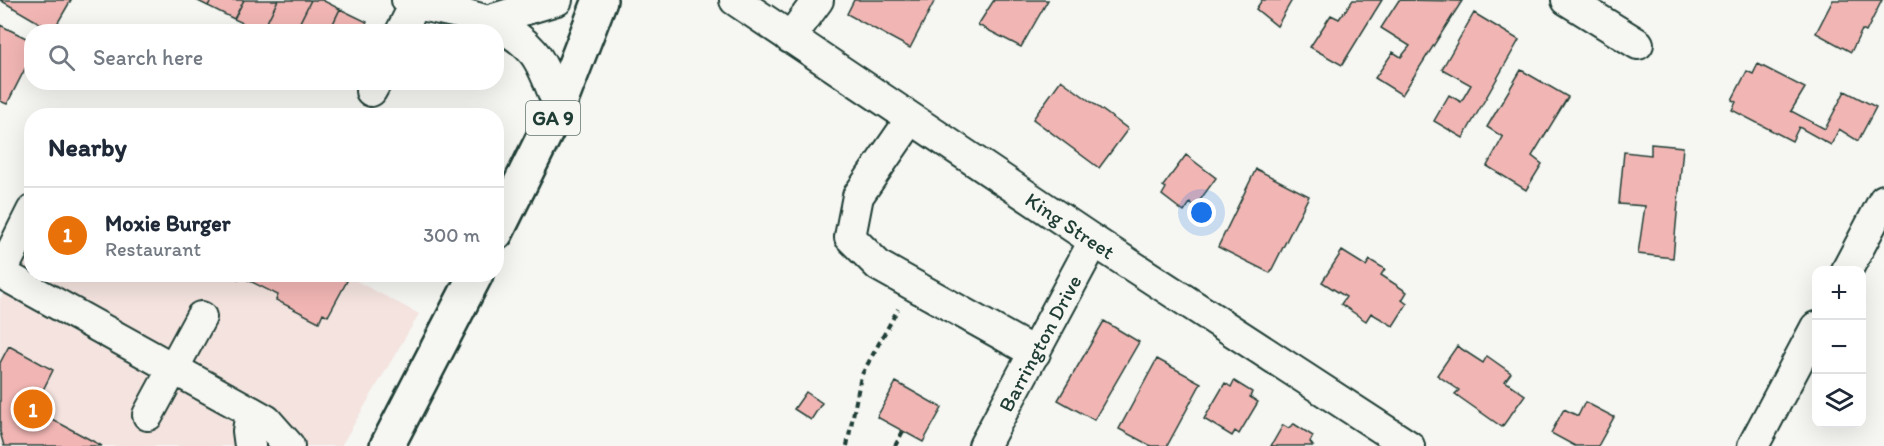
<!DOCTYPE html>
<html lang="en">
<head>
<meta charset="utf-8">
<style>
	body { margin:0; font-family:Itim,sans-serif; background:#f6f6f7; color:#1f2937 }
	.controls { position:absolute; right:18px; bottom:18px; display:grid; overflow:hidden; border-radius:12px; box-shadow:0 6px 24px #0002 }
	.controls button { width:54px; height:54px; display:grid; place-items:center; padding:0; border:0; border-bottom:2px solid #e0e1e3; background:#fff; color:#1f2937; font:30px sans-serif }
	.you { position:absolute; left:1202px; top:213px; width:21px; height:21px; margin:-15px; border:4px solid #fff; border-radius:50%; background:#1a73e8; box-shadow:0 0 0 9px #1a73e833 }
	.badge { display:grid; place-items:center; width:39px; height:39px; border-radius:50%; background:#d1495b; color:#fff; font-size:20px; font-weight:700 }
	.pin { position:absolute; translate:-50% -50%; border:3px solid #fff; box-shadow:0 2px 6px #0006 }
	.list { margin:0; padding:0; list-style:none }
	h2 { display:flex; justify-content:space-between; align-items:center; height:78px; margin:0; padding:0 24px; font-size:26px }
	h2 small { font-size:20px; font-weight:400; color:#747a83 }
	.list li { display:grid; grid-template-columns:39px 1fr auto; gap:18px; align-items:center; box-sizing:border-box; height:96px; padding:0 24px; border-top:2px solid #e0e1e3 }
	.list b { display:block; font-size:22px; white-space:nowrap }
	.list p { margin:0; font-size:20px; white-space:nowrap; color:#747a83 }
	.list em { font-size:20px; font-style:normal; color:#747a83 }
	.icon { flex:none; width:33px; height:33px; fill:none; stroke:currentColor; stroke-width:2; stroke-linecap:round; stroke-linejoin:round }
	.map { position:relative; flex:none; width:1884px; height:446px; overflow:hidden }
	.search { position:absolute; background:#fff; box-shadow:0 6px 24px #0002; left:24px; top:24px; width:480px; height:66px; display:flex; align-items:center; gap:15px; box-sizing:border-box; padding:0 21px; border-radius:24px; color:#747a83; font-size:22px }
	.panel { position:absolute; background:#fff; box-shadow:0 6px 24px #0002; left:24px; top:108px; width:480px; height:174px; border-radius:24px }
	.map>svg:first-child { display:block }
	.built { fill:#f4e3df }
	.building { fill:#f1b6b4; stroke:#1f3d34; stroke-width:1.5 }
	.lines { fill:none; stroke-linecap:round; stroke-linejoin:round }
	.minor-casing { stroke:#1f3d34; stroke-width:34 }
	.major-casing { stroke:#1f3d34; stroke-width:38 }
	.path { stroke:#1f3d34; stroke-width:4; stroke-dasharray:6 4.5; stroke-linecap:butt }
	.minor { stroke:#f6f6f2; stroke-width:30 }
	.major { stroke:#f6f6f2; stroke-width:33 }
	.labels { text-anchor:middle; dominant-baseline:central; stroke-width:5; stroke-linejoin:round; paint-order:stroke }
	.shield { fill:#f6f6f2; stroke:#60746d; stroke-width:1.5 }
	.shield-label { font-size:20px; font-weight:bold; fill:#1f3d34 }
	.street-label { font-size:21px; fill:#1f3d34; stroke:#f6f6f2 }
</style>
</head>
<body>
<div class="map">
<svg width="1884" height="446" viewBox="0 0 1884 446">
	<rect width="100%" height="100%" fill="#f6f6f2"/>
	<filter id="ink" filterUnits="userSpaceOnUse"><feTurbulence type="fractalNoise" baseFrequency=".0167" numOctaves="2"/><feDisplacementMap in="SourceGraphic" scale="12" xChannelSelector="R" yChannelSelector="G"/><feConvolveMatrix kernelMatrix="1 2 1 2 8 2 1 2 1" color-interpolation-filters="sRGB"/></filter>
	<g filter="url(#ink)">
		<path class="built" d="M31,240L32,274L345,275L419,314L341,446H0V299Z"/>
		<path class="building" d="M0,0H71L53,31Z
			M196,0H211L208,6Z
			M211,0H244L234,19L208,6Z
			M244,0H278L262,32L234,19Z
			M278,0H311L295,32H262Z
			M311,0H322L340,9L329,32H295Z
			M854,0H935L910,48L847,14Z
			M994,0H1048L1021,47L978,25Z
			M1262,0H1292L1277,26L1256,9Z
			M1353,0H1382L1342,65L1310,47L1331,15L1339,19Z
			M1399,0L1462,1L1402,95L1375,78L1393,52L1401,57L1410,46L1381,28Z
			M1833,0H1882L1866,32L1862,30L1851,52L1816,33Z
			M340,9L367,22L362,32H329Z
			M1474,13L1519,40L1463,138L1434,121L1449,95L1461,102L1471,85L1442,69Z
			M0,25L32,41V55L7,104L0,101Z
			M1758,64L1805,88L1791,111L1825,129L1845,91L1876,107L1858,141L1839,129L1831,145L1799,127L1792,141L1732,110L1736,102L1732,100L1747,71L1753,74Z
			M1521,70L1568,97L1532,156L1542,164L1526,190L1487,166L1503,137L1487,127Z
			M1061,80L1128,129L1099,168L1033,119Z
			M1651,144L1683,147L1673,258L1638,254L1645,206L1619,204L1624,152L1651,155Z
			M1186,155L1216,178L1195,207L1190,203L1184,212L1162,195L1166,188L1163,186Z
			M1256,169L1309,196L1270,273L1218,247Z
			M1342,251L1366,266L1370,260L1385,269L1381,275L1407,292L1402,300L1407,304L1393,326L1371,313L1366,321L1341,304L1346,297L1322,282Z
			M229,274H335L347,281L328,316L323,313L319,322L276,300L278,295L240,276L238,279Z
			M1104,321L1139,342L1094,420L1058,400Z
			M9,346L53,370L40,396H43L48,414L46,416L102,446H4L0,432V363Z
			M1457,346L1483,363L1487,356L1511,373L1505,381L1525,395L1502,427L1455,394L1459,390L1437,375Z
			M1157,359L1201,383L1167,446H1151L1119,429Z
			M1234,381L1252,392L1250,397L1258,402L1239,434L1235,431L1232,436L1204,419L1225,383L1231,387Z
			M896,382L942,408L923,442L877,417Z
			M806,392L822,403L811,420L794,409Z
			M1585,402L1614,417L1598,446H1575L1551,433L1564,409L1578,416Z
			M1294,424L1313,436L1310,442L1313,446H1271L1283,425L1288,428Z"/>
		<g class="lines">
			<defs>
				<g id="minor">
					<path d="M407,0L415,4C457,13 503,17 533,52C544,65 551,89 559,106"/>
					<path id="s1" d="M735,0L1094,241L1409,446"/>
					<path d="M1567,0L1638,44"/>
					<path d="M490,20L557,0"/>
					<path d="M401,32L417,0"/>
					<path d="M790,38L818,0"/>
					<path d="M371,91L376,82"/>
					<path d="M911,119L858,196L850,237L879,266L1035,353"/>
					<path d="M32,211L1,273L266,420L289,446"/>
					<path d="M1847,270L1884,200"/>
					<path d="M148,415L201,317"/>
					<path d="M250,446L248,431L251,412"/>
					<path id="s2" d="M984,446L1094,241"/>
					<path d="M1753,446L1816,327"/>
				</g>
				<path id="major" d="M496,233L559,106L600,0
					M387,446L476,274"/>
			</defs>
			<use href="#minor" class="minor-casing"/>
			<use href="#major" class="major-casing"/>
			<path class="path" d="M847,446L861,376L898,309
				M895,446L903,431"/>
			<use href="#minor" class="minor"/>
			<use href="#major" class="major"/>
		</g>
	</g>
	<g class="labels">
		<rect class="shield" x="526" y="101" width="54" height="34" rx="4.5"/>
		<g class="shield-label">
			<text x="553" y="118">GA 9</text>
		</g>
		<g class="street-label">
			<text stroke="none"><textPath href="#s1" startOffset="404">King Street</textPath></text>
			<text stroke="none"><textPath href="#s2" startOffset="117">Barrington Drive</textPath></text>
		</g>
	</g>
</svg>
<div class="controls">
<button>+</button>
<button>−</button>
<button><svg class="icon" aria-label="layers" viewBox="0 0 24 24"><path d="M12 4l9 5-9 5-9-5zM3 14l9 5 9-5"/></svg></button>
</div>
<div class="you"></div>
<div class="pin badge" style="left:33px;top:409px;background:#e8710a">1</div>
<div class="search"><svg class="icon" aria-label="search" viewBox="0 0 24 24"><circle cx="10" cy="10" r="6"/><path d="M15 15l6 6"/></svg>Search here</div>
<section class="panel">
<h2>Nearby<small></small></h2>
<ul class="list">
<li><span class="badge" style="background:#e8710a">1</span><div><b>Moxie Burger</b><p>Restaurant</p></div><em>300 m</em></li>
</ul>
</section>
</div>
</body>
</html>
